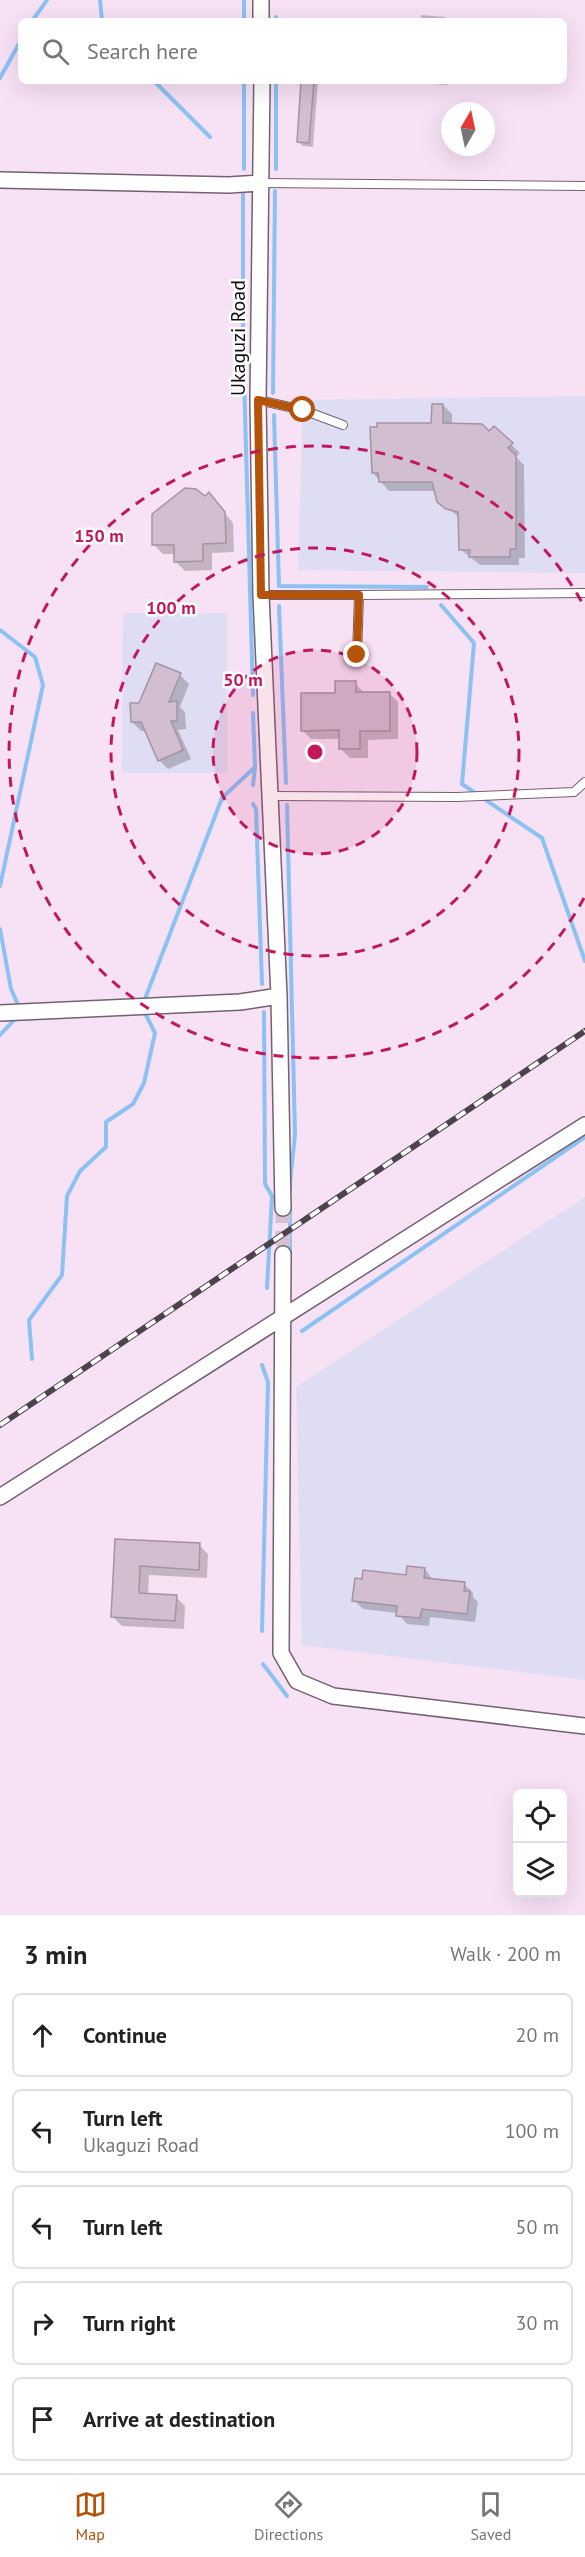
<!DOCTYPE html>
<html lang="en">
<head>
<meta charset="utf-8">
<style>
	body { margin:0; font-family:"PT Sans",sans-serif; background:#f2f2f2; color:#222 }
	.controls { position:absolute; right:18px; bottom:18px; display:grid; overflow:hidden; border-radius:9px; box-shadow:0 6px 24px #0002 }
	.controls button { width:54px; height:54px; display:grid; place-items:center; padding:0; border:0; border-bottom:2px solid #e0e0e0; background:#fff; color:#222; font:30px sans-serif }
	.compass { position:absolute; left:441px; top:102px; width:54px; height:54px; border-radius:50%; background:#fff; box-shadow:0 6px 24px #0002; rotate:9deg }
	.stop { position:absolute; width:18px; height:18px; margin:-14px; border:4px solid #b45309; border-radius:50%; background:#fff }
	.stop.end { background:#b45309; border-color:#fff; box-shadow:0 2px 6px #0008 }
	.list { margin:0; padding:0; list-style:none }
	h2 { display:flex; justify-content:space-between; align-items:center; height:78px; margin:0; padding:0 24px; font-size:26px }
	h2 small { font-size:20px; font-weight:400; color:#767676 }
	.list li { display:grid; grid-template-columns:39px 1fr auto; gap:18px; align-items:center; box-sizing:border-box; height:84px; margin:0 12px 12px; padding:0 12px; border:2px solid #e0e0e0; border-radius:9px }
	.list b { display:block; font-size:22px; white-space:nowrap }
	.list p { margin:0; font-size:20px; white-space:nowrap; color:#767676 }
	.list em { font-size:20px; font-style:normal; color:#767676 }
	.icon { flex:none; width:33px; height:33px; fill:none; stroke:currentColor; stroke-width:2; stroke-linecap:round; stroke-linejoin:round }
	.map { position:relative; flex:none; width:585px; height:1915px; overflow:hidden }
	.search { position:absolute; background:#fff; box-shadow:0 6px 24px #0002; left:18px; right:18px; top:18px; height:66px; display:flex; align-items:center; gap:15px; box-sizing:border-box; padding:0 21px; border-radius:9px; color:#767676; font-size:22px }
	.sheet { height:558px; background:#fff }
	nav { display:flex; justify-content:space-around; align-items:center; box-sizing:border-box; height:84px; border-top:2px solid #e0e0e0; background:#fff; font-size:16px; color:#767676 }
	nav a { display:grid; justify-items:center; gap:3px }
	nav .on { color:#b45309 }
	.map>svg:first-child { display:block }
	.commercial { fill:#dfddf3 }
	.shadow { fill:#0003 }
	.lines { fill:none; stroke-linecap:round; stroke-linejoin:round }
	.stream { stroke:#8cc1f4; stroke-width:4 }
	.building { fill:#d1bed0; stroke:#a592a3; stroke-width:1.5 }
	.street-tunnel { stroke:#d4c2d3; stroke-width:15; stroke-dasharray:15 8; stroke-linecap:butt }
	.lane-casing { stroke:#736171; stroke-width:10 }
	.street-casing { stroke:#736171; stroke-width:18 }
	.lane { stroke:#fff; stroke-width:8 }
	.street { stroke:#fff; stroke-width:15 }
	.rail-casing { stroke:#4d434d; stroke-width:6 }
	.rail { stroke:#fff; stroke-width:4; stroke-dasharray:11; stroke-linecap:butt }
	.route { stroke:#b45309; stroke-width:8 }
	.ring { fill:none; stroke:#c2185b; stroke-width:3; stroke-dasharray:10 8 }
	.labels { text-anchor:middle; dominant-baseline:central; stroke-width:5; stroke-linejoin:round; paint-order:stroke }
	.street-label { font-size:20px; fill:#110b11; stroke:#fff }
	.centre { fill:#c2185b; stroke:#fff; stroke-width:3 }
	.ring-label { font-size:18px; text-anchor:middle; font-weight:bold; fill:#c2185b; stroke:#fff; stroke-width:5; stroke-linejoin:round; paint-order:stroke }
</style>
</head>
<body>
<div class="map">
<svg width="585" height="1915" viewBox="0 0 585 1915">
	<rect width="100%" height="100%" fill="#f7e2f5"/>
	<path class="commercial" d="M585,396V573L298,570L303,400Z
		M123,613H227V773H122Z
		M585,1197V1680L302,1645L296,1387Z"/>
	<path class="shadow" d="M421,15L445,17L449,21H421Z
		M302,81H318L313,147L303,146L298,142Z
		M422,81H448L447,85L424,83Z
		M443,405L452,414V425L489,433L494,428L520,453L516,457L524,465L525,558H519V565H480L460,549V518L439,501L436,491H389L373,473L433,425Z
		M209,494L233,523L234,552L212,553V570L185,571L176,562L175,554H163L154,545Z
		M180,675L189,684L180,707L185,712L186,729L178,730L191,759L168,769L159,760L146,731H141L132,722L140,704Z
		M355,683L364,693H389L398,702V739L368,740V758H350L341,749L340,739H311L302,730L337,694Z
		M117,1540L199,1545L208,1554L207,1578L149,1575L148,1595L176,1597L185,1606L184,1629L122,1626L113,1617Z
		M425,1569L433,1580L464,1584L473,1593V1597L478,1602L475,1622L430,1617L429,1626L407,1624L398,1613L363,1609L354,1600Z"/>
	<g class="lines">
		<path class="stream" d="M100,0L102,21
			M32,21L47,0
			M244,21V0
			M276,21V17
			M0,78L21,40
			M154,81L210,137
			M244,169V81
			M276,169V81
			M243,189V361
			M244,378L253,695
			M273,393L275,191
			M274,415L279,586L427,587
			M441,605L474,643L462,784L542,838L585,961
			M279,606L286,783
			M0,630L35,657L43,685L0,886
			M253,785L255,767L253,713
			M253,804L256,809L262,984
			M287,805L295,1133C294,1152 290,1170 290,1190
			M0,929L11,989L19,1007
			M143,1004L222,798L255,767
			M264,1012L265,1184L272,1196L267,1288
			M0,1035L16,1018
			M290,1256V1206
			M302,1331L585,1137
			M32,1359L29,1320L62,1275L67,1196L80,1171L106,1147V1122L133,1104L144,1083L155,1033L144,1011
			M262,1365L268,1382L262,1631
			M263,1664L287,1696"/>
	</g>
	<path class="building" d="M301,81H314L309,143L297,142Z
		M432,404H443V423L482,424L489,431L494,426L513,443L508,448L516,455V549H510V557H469L470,550H459L458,512L446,509L437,502L432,482H379L378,473H372L370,427H377V423H431Z
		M185,488L196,489L205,496L209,492L225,512L226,543L203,544V561L174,562V545H152V514Z
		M156,663L181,673L169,702L177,701V721H171L183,750L158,761L141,722H131L130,703H139Z
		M335,681H356V692H390V731H360V749H339V730L301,731V693H335Z
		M115,1539L200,1543L199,1570L140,1566L139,1593L177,1595L175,1621L111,1617Z
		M407,1566L425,1568L424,1578L465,1582L464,1591H470L467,1614L422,1609L420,1618L396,1616L397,1606L352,1601L355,1578L362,1579L363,1570L406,1575Z"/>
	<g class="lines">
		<path class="street-tunnel" d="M283,1208V1254"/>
		<defs>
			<path id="lane" d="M260,183L585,186
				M258,400L303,410L343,425
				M261,595H359L357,655
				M359,595L585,593
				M270,796L457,797L574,792L585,782"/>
			<path id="street" d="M261,0V21
				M262,81L258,400L261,595L279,996L283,1208
				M0,180L229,185L260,183
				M0,1013L240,1002L279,996
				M283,1254L281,1653L297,1681L333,1696L585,1726
				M0,1497L585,1125"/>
		</defs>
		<use href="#lane" class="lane-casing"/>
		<use href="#street" class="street-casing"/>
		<use href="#lane" class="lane"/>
		<use href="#street" class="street"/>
		<defs>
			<path id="rail" d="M0,1425L585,1031"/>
		</defs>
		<use href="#rail" class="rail-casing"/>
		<use href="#rail" class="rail"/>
	</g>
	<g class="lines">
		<path class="route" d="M303,410L258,400L261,595H359L357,655"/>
	</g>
	<circle cx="315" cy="752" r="102" fill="#c2185b" fill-opacity=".12"/>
	<g class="ring">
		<circle cx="315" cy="752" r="102"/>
		<circle cx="315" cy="752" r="204"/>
		<path d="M584 898A306 306 0 1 1 584 606"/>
	</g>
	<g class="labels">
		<g class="street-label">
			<text transform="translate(238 338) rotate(-90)">Ukaguzi Road</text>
		</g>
	</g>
	<circle cx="315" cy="752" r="9" class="centre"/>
	<g class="ring-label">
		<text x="99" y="542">150 m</text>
		<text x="171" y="614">100 m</text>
		<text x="243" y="686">50 m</text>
	</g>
</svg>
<div class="controls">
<button><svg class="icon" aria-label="locate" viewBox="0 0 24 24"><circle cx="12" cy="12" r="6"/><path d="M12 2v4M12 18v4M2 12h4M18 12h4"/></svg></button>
<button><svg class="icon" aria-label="layers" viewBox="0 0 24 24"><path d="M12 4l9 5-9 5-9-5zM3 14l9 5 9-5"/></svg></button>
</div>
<svg class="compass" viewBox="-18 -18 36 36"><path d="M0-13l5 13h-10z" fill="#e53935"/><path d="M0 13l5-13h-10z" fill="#767676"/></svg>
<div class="stop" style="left:303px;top:410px"></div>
<div class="stop end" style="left:357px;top:655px"></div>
<div class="search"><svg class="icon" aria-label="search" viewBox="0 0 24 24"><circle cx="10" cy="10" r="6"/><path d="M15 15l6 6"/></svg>Search here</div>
</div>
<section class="sheet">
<h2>3 min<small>Walk · 200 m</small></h2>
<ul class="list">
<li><svg class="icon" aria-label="ahead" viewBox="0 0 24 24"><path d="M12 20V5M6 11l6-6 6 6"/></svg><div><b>Continue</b></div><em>20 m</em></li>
<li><svg class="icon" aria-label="left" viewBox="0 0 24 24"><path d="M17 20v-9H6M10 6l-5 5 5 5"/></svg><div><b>Turn left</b><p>Ukaguzi Road</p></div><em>100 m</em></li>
<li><svg class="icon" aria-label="left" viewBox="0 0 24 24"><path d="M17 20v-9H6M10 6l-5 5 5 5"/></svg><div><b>Turn left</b></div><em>50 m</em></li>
<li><svg class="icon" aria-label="right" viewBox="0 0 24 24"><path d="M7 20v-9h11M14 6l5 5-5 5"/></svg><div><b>Turn right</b></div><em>30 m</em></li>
<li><svg class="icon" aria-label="arrive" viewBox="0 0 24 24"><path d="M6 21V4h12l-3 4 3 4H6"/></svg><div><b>Arrive at destination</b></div></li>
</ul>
</section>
<nav>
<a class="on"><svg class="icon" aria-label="map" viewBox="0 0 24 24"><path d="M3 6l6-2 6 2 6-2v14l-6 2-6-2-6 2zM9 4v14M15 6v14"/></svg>Map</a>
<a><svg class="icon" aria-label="directions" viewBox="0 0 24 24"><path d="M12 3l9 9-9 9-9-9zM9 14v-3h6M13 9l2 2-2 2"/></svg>Directions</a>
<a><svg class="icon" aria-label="saved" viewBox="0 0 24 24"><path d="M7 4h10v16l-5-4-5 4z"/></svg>Saved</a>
</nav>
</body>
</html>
